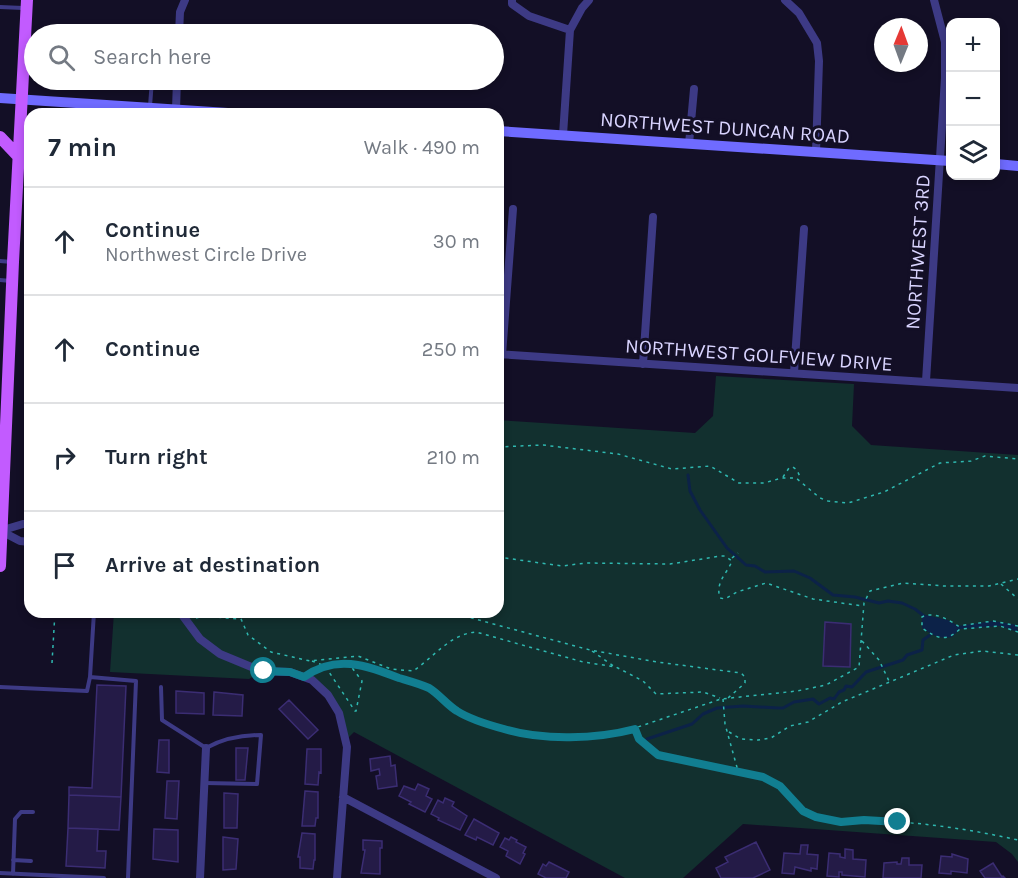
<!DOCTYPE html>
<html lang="en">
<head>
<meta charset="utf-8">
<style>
	body { margin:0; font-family:Karla,sans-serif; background:#f6f6f7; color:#1f2937 }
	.controls { position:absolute; right:18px; top:18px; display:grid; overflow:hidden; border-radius:12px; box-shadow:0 3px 9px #0003 }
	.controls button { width:54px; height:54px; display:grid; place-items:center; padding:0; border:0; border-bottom:2px solid #e0e1e3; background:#fff; color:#1f2937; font:30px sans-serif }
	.compass { position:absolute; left:874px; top:18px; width:54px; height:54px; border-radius:50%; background:#fff; box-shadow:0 3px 9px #0003; rotate:1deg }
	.stop { position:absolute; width:18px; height:18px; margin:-14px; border:4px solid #117e91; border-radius:50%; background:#fff }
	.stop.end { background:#117e91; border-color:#fff; box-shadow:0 2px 6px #0008 }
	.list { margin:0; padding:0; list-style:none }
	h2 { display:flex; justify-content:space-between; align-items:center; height:78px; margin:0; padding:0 24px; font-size:26px }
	h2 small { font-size:20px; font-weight:400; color:#747a83 }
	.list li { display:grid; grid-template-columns:39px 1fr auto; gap:18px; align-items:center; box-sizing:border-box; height:108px; padding:0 24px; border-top:2px solid #e0e1e3 }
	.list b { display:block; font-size:22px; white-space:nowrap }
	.list p { margin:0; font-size:20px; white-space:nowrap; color:#747a83 }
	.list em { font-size:20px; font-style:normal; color:#747a83 }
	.icon { flex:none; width:33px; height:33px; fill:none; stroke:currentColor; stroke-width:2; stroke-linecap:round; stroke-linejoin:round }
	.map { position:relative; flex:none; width:1018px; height:878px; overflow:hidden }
	.search { position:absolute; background:#fff; box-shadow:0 3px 9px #0003; left:24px; top:24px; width:480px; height:66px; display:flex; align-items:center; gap:15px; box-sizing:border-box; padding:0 21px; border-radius:33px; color:#747a83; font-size:22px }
	.panel { position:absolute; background:#fff; box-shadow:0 3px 9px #0003; left:24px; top:108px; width:480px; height:510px; border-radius:18px }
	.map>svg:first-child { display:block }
	.green { fill:#12302f }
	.water { fill:#0c2248 }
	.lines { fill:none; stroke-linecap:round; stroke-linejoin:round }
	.stream { stroke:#0c2248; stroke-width:3 }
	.building { fill:#241b47; stroke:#3b2d73; stroke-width:1.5 }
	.path { stroke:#2fb8b0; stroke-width:1.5; stroke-dasharray:3 4.5; stroke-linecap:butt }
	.lane { stroke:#3d3a85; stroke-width:4 }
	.street { stroke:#3d3a85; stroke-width:8 }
	.secondary { stroke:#6f6bff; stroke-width:10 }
	.primary { stroke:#c25bff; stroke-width:12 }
	.route { stroke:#117e91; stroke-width:8 }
	.labels { text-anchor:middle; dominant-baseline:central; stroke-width:6; stroke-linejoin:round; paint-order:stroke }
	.street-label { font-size:20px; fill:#d9d4ff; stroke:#130f26 }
</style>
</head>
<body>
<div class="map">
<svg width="1018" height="878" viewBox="0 0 1018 878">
	<rect width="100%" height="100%" fill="#130f26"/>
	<path class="green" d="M716,376L854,384L852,426L871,445L1018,455V862L1012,854L996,842L743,824L683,878H625L354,732L346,740L339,713L312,680L290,672L262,671L249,679L110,672L114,612H498V420L695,433L713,416Z"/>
	<path class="water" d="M926,615L948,620L958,626L993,621L1017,625L1018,632L1000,626L960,629L952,637C939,640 931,634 922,628V617Z"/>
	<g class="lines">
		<path class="stream" d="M688,475L690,491L700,510L727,548L746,565L755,566L765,572L794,571L810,578L833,595L855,597L879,603L888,601L902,603L915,609L924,616
			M647,739L692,724L703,714L717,708L743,706L778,708H783L794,702L813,699L819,704L830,698L834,699L839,692L844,690L846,686L852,687L866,672L903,660L907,655L922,650L923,640L930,635"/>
	</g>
	<path class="building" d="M825,622L851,624L850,667L823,666Z
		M97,685L126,686L121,797L69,795V787L92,788Z
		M176,691L204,693V714L176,713Z
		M214,692L243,695L242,716L213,715Z
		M289,700L318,730L308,739L279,709Z
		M159,740H169V773L157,772Z
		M236,748H248L245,780H236Z
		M307,749H321V773L319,772L318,785L305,784Z
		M390,756L391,766L395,765L397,786L378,789L376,776L380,775L379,769L371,771L370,759Z
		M167,781H179L177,819L165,818Z
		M418,784L429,789L426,796L432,799L425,812L409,804L411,802L399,796L404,786L415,790Z
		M305,791L318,792V818H316L315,826H302Z
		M224,793L238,794L237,828H224Z
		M69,795L121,797L119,830L68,828Z
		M445,798L454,802L452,806L467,816L460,830L438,820L439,818L431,814L438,800L443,803Z
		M474,819L499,833L493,845L477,837L476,840L465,835Z
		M68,828L98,829L97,851H106L105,868L66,866Z
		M154,829L178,830V862L153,859Z
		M302,833L315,834V860H314L313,869L300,868V857H298Z
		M223,837L238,839L236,869L223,870Z
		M511,837L517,840L516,842L526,847L523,853L525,854L520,864L506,856L508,851L500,847L505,838L509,840Z
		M363,840L382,841V848H380V874L361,873L365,850H363Z
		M756,842L770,870L753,878H721L716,868L728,862L725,857Z
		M801,845H808L807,854L818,855L817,869L811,868V871L795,867L794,874L782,873L784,853L800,854Z
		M845,849L853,850V859L866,860L865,877L842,875V872H839V877L827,876L829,853L840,854V857L845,858Z
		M952,854L968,859L967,873L951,871V874L939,873L941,856L952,857Z
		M902,858H909V865H922L921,878H883L884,863L897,862V864H901Z
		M549,862L569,872L566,878H546L538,874L543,864L546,866Z
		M993,863L1002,877L1003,876L1005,878H985L980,871Z"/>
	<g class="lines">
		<path class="path" d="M498,447L543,445L618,454L672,469L710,466L739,483H764L782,478H796L820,498L828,501L848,503L884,492L940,463L971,461L985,456L1018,459
			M783,477L789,468L793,467L797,470L801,479
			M498,557L562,566L586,563L670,564L721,556H725L732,561C727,574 715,582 720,598L725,599L737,592L766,583L813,599L863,606
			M732,558L738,553
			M1001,584L1018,599
			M238,612L248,635L271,652L310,661L358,656L391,669L413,671C434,657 450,634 476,632L583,662L616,667L643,681L656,694L703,692L720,698
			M449,612L590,650L657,662L741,673L745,677V683L728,698
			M196,618L205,616L238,619
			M1018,626L993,621L958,626C948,619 933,611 922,617V628C937,638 945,643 960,629L1000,626L1018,632
			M862,641L879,660L889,681
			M592,651L615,667
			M312,661L325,666L355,711H356L362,681L350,665
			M52,663L55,612
			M312,671L335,664L359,665L375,668L431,689L447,704L471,718L521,734L555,737L617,734L721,699L797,691L826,685L859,667L864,603L870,591L903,583L944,586H989L1018,579
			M723,699L725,724L738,771C747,777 762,776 772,781C788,789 794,807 809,815C832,826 858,819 882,821C928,823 973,830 1018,840
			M636,730L639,739L658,755L737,771
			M729,732L741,739L758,740L771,738L790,726L808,722L842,702L954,655L982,651L1018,655"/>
		<path class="lane" d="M0,7L23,8
			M59,34H63
			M150,106L152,80
			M0,261L12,262
			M0,280L11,281
			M90,677L136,681L128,878
			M0,687L87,691L90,677L94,612
			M161,687L162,720L206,748C224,738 241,735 261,735L257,784L205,783
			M13,860L31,861
			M0,873L104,878
			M13,874L15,819L21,812H33"/>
		<path class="street" d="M512,0V4L529,16L570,30
			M785,0L799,13L817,43L819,61L816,152
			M179,34L180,12L185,0
			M176,109L177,80
			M563,135L570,30L582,8L589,0
			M689,144L694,89
			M498,354L1018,388
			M502,355L513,209
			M643,364L653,217
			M794,373L804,229
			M926,381L945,78V42L934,0
			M0,531L23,524H30
			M1,531L20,541L30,542
			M180,612L200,639L220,654L261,671L290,672L312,680L328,695L339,713L347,747L337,878
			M343,797L496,878
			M200,878L206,748"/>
		<path class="secondary" d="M0,98L243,114
			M498,131L950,161
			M996,164L1018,166"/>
		<path class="primary" d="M0,137L19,157
			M0,566L13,262L27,0"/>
	</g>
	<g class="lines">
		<path class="route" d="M264,671L290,672L304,677C336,654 365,665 399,678C409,681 420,684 429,688C439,694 447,705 457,711C471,720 489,725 504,729C543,741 597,739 635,729L639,739L658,755L763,777L780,786L803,811L816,817L841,822L864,820L898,822"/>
	</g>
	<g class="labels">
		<g class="street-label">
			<text transform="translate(725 128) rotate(4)">NORTHWEST DUNCAN ROAD</text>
			<text transform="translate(918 252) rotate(-86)">NORTHWEST 3RD</text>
			<text transform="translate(759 355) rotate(4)">NORTHWEST GOLFVIEW DRIVE</text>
		</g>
	</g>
</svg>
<div class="controls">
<button>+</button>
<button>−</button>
<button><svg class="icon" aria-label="layers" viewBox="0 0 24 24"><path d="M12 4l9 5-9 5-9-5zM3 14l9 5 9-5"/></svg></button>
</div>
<svg class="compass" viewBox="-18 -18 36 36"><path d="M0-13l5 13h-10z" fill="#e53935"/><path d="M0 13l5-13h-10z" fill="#747a83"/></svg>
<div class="stop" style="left:264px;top:671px"></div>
<div class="stop end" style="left:898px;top:822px"></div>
<div class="search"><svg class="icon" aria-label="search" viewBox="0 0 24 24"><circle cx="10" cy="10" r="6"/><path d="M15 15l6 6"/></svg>Search here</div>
<section class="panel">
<h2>7 min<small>Walk · 490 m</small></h2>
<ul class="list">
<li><svg class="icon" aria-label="ahead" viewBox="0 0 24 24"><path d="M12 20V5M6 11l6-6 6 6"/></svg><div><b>Continue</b><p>Northwest Circle Drive</p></div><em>30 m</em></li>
<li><svg class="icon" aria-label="ahead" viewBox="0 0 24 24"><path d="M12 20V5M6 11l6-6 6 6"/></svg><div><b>Continue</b></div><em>250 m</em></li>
<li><svg class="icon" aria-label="right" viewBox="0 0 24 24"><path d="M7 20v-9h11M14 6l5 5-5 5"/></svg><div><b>Turn right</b></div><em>210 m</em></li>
<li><svg class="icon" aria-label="arrive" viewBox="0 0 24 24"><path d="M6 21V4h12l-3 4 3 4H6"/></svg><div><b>Arrive at destination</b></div></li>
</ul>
</section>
</div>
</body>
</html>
